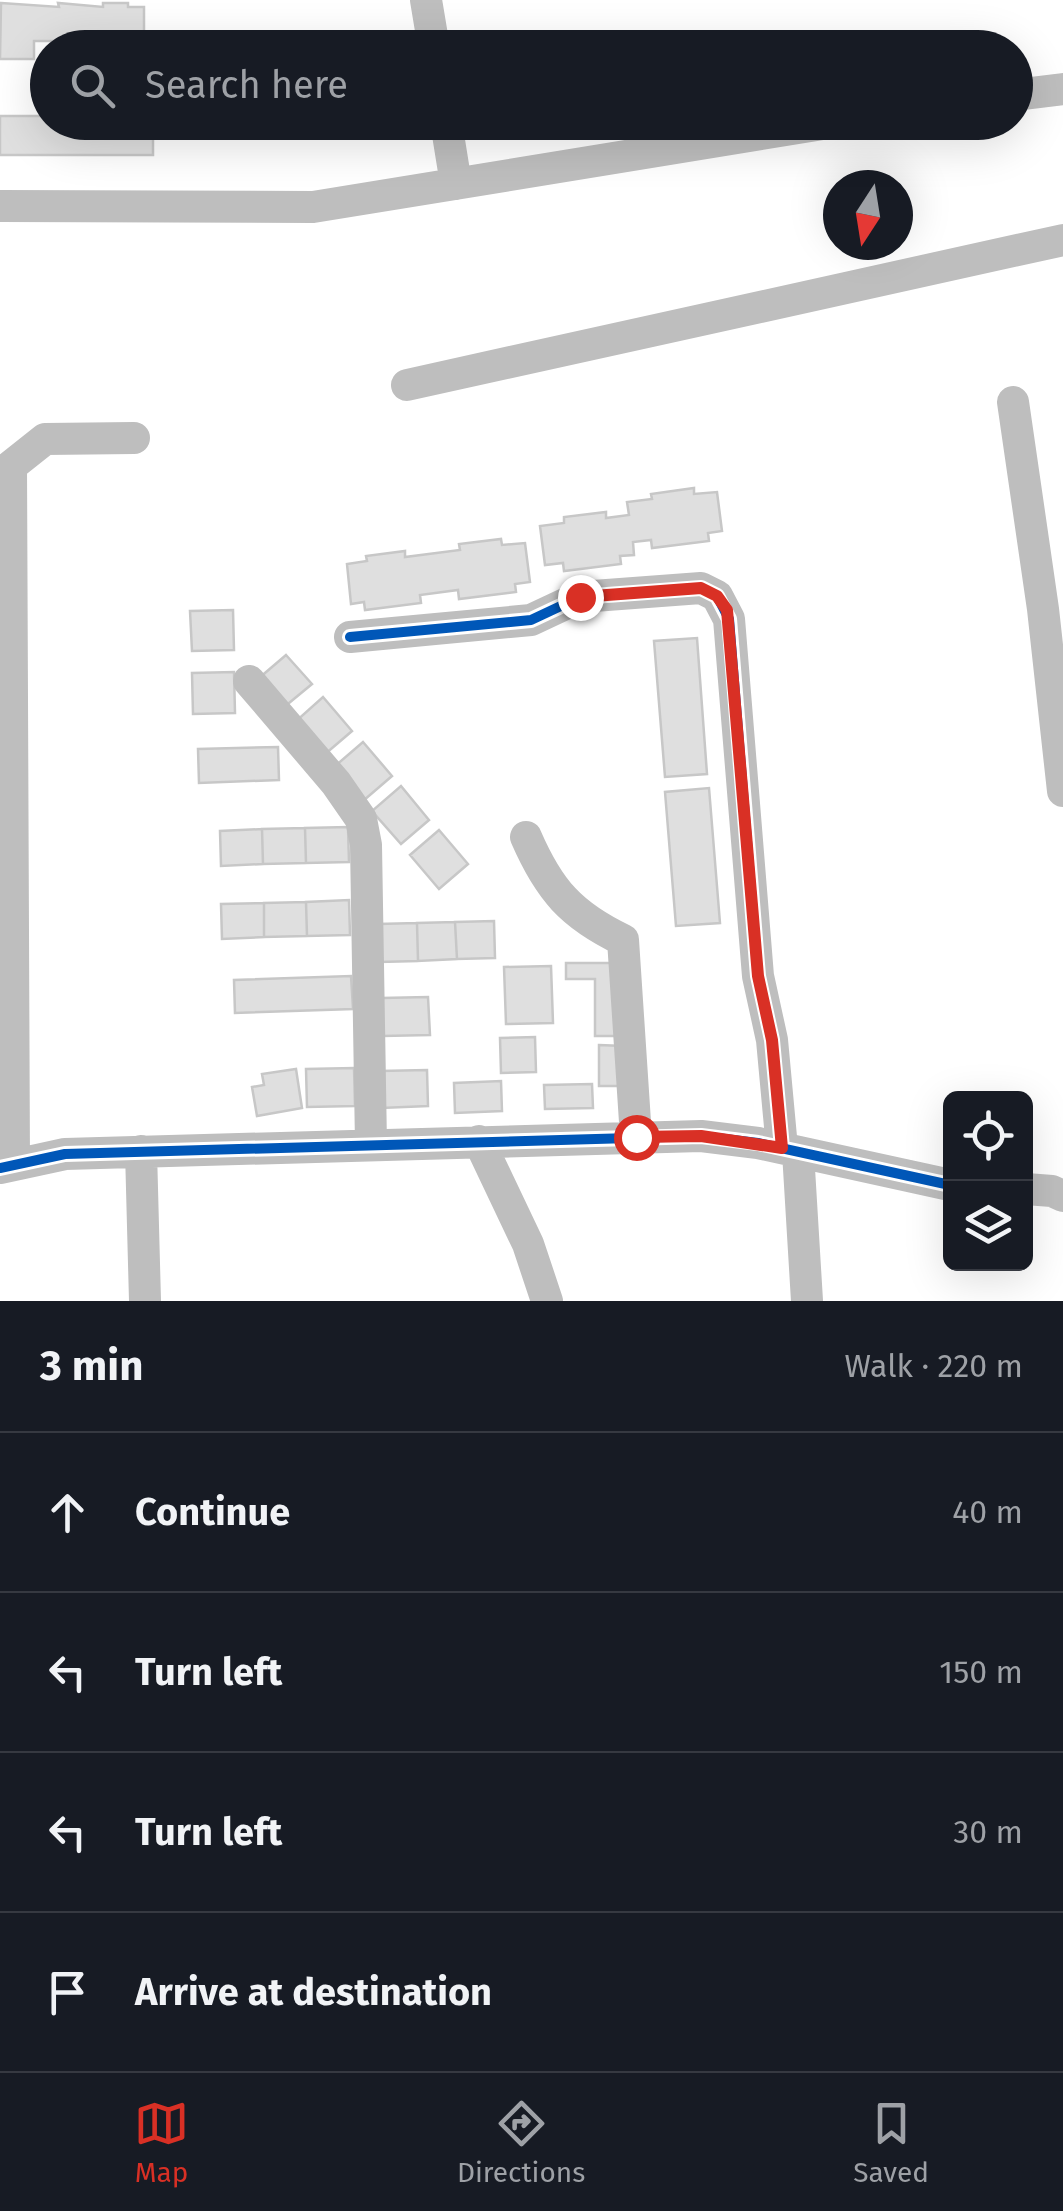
<!DOCTYPE html>
<html lang="en">
<head>
<meta charset="utf-8">
<style>
	body { margin:0; font-family:"Fira Sans",sans-serif; background:#242831; color:#f1f3f6 }
	.controls { position:absolute; right:30px; bottom:30px; display:grid; overflow:hidden; border-radius:15px; box-shadow:0 10px 40px #0002 }
	.controls button { width:90px; height:90px; display:grid; place-items:center; padding:0; border:0; border-bottom:2px solid #363941; background:#171b24; color:#f1f3f6; font:50px sans-serif }
	.compass { position:absolute; left:823px; top:170px; width:90px; height:90px; border-radius:50%; background:#171b24; box-shadow:0 10px 40px #0002; rotate:192deg }
	.stop { position:absolute; width:30px; height:30px; margin:-22px; border:8px solid #d93025; border-radius:50%; background:#fff }
	.stop.end { background:#d93025; border-color:#fff; box-shadow:0 2px 10px #0008 }
	.list { margin:0; padding:0; list-style:none }
	h2 { display:flex; justify-content:space-between; align-items:center; height:130px; margin:0; padding:0 40px; font-size:42px }
	h2 small { font-size:32px; font-weight:400; color:#9ea1a6 }
	.list li { display:grid; grid-template-columns:65px 1fr auto; gap:30px; align-items:center; box-sizing:border-box; height:160px; padding:0 40px; border-top:2px solid #363941 }
	.list b { display:block; font-size:38px; white-space:nowrap }
	.list em { font-size:32px; font-style:normal; color:#9ea1a6 }
	.icon { flex:none; width:55px; height:55px; fill:none; stroke:currentColor; stroke-width:2; stroke-linecap:round; stroke-linejoin:round }
	.map { position:relative; flex:none; width:1063px; height:1301px; overflow:hidden }
	.search { position:absolute; background:#171b24; box-shadow:0 10px 40px #0002; left:30px; right:30px; top:30px; height:110px; display:flex; align-items:center; gap:25px; box-sizing:border-box; padding:0 35px; border-radius:55px; color:#9ea1a6; font-size:38px }
	.sheet { height:770px; background:#171b24 }
	nav { display:flex; justify-content:space-around; align-items:center; box-sizing:border-box; height:140px; border-top:2px solid #363941; background:#171b24; font-size:28px; color:#9ea1a6 }
	nav a { display:grid; justify-items:center; gap:5px }
	nav .on { color:#d93025 }
	.map>svg:first-child { display:block }
	.building { fill:#dfdfdf; stroke:#c7c7c7; stroke-width:2.5 }
	.lines { fill:none; stroke-linecap:round; stroke-linejoin:round }
	.minor { stroke:#bebebe; stroke-width:32 }
	.cycleway-casing { stroke:#fff; stroke-width:16 }
	.cycleway { stroke:#0057b8; stroke-width:10 }
	.route { stroke:#d93025; stroke-width:12 }
</style>
</head>
<body>
<div class="map">
<svg width="1063" height="1301" viewBox="0 0 1063 1301">
	<rect width="100%" height="100%" fill="#fff"/>
	<path class="building" d="M1,3L59,7L58,3L103,7V3H128V7H144V41H130V48H59V41H34V59H0Z
		M0,116H48V122H153V155H0Z
		M694,488V494L717,492L722,531L708,533L709,541L652,548L651,540L633,542L634,555L620,556L621,564L564,571L563,563L545,565L540,526L564,523V517L606,512V518L629,515L627,502L652,499L651,494Z
		M501,539L502,545L525,543L530,582L515,584L516,592L459,599L458,590L420,595L421,603L365,610L364,602L351,604L347,564L367,561L366,556L405,551V557L460,550L459,544Z
		M233,610L234,650L192,651L190,611Z
		M697,638L707,774L665,777L654,641Z
		M286,655L312,684L283,708L258,679Z
		M234,672L235,713L193,714L192,673Z
		M323,697L352,731L324,755L295,722Z
		M363,742L392,776L363,801L334,767Z
		M278,747L279,780L199,783L198,749Z
		M401,786L429,820L401,844L372,811Z
		M709,788L720,923L676,926L665,792Z
		M348,827L349,862L306,863L305,828Z
		M305,828L306,863L263,864L262,829Z
		M262,829L263,864L221,866L220,831Z
		M439,830L468,864L439,889L410,855Z
		M349,900L350,935L307,936L306,902Z
		M306,902L307,936L264,937V903Z
		M264,903V937L222,939L221,904Z
		M494,921L495,958L457,959L455,922Z
		M455,922L457,959L418,961L417,923Z
		M417,923L418,961L379,962L378,924Z
		M566,963H621L622,1036H595V979H566Z
		M551,966L553,1023L506,1024L504,967Z
		M351,976L353,1009L235,1013L234,980Z
		M428,997L430,1035L383,1036L382,998Z
		M535,1037L536,1072L501,1073L500,1038Z
		M599,1045L623,1046V1086H599Z
		M354,1068L355,1106L307,1107L306,1069Z
		M296,1069L302,1108L257,1116L252,1087L264,1085L262,1074Z
		M427,1070L428,1106L381,1108L380,1071Z
		M501,1081L502,1111L455,1113L454,1083Z
		M592,1084L593,1108L545,1109L544,1085Z"/>
	<g class="lines">
		<path class="minor" d="M426,0L434,48
			M1016,95L1063,89
			M446,122L456,184
			M0,206L313,207L835,122
			M407,385L1063,240
			M1013,402L1043,609L1063,791
			M350,637L531,620L580,597L701,588L717,596L729,619L758,976L772,1040L782,1148
			M249,681L336,783L361,819L366,845L371,1144
			M526,837C549,890 571,915 623,940L636,1137
			M479,1141L528,1244L547,1301
			M141,1151L145,1301
			M798,1152L807,1301
			M14,1164L11,466L45,439L134,438
			M0,1168L65,1154L701,1136L758,1143L950,1185
			M1026,1189L1052,1191L1063,1196"/>
		<defs>
			<path id="cycleway" d="M350,637L531,620L580,597L701,588L717,596L729,619L758,976L772,1040L782,1148
				M0,1168L65,1154L701,1136L758,1143L950,1185"/>
		</defs>
		<use href="#cycleway" class="cycleway-casing"/>
		<use href="#cycleway" class="cycleway"/>
	</g>
	<g class="lines">
		<path class="route" d="M580,597L701,588L717,596L727,610L758,976L772,1040L782,1148L701,1136L636,1137"/>
	</g>
</svg>
<div class="controls">
<button><svg class="icon" aria-label="locate" viewBox="0 0 24 24"><circle cx="12" cy="12" r="6"/><path d="M12 2v4M12 18v4M2 12h4M18 12h4"/></svg></button>
<button><svg class="icon" aria-label="layers" viewBox="0 0 24 24"><path d="M12 4l9 5-9 5-9-5zM3 14l9 5 9-5"/></svg></button>
</div>
<svg class="compass" viewBox="-18 -18 36 36"><path d="M0-13l5 13h-10z" fill="#e53935"/><path d="M0 13l5-13h-10z" fill="#9ea1a6"/></svg>
<div class="stop" style="left:636px;top:1137px"></div>
<div class="stop end" style="left:580px;top:597px"></div>
<div class="search"><svg class="icon" aria-label="search" viewBox="0 0 24 24"><circle cx="10" cy="10" r="6"/><path d="M15 15l6 6"/></svg>Search here</div>
</div>
<section class="sheet">
<h2>3 min<small>Walk · 220 m</small></h2>
<ul class="list">
<li><svg class="icon" aria-label="ahead" viewBox="0 0 24 24"><path d="M12 20V5M6 11l6-6 6 6"/></svg><div><b>Continue</b></div><em>40 m</em></li>
<li><svg class="icon" aria-label="left" viewBox="0 0 24 24"><path d="M17 20v-9H6M10 6l-5 5 5 5"/></svg><div><b>Turn left</b></div><em>150 m</em></li>
<li><svg class="icon" aria-label="left" viewBox="0 0 24 24"><path d="M17 20v-9H6M10 6l-5 5 5 5"/></svg><div><b>Turn left</b></div><em>30 m</em></li>
<li><svg class="icon" aria-label="arrive" viewBox="0 0 24 24"><path d="M6 21V4h12l-3 4 3 4H6"/></svg><div><b>Arrive at destination</b></div></li>
</ul>
</section>
<nav>
<a class="on"><svg class="icon" aria-label="map" viewBox="0 0 24 24"><path d="M3 6l6-2 6 2 6-2v14l-6 2-6-2-6 2zM9 4v14M15 6v14"/></svg>Map</a>
<a><svg class="icon" aria-label="directions" viewBox="0 0 24 24"><path d="M12 3l9 9-9 9-9-9zM9 14v-3h6M13 9l2 2-2 2"/></svg>Directions</a>
<a><svg class="icon" aria-label="saved" viewBox="0 0 24 24"><path d="M7 4h10v16l-5-4-5 4z"/></svg>Saved</a>
</nav>
</body>
</html>
